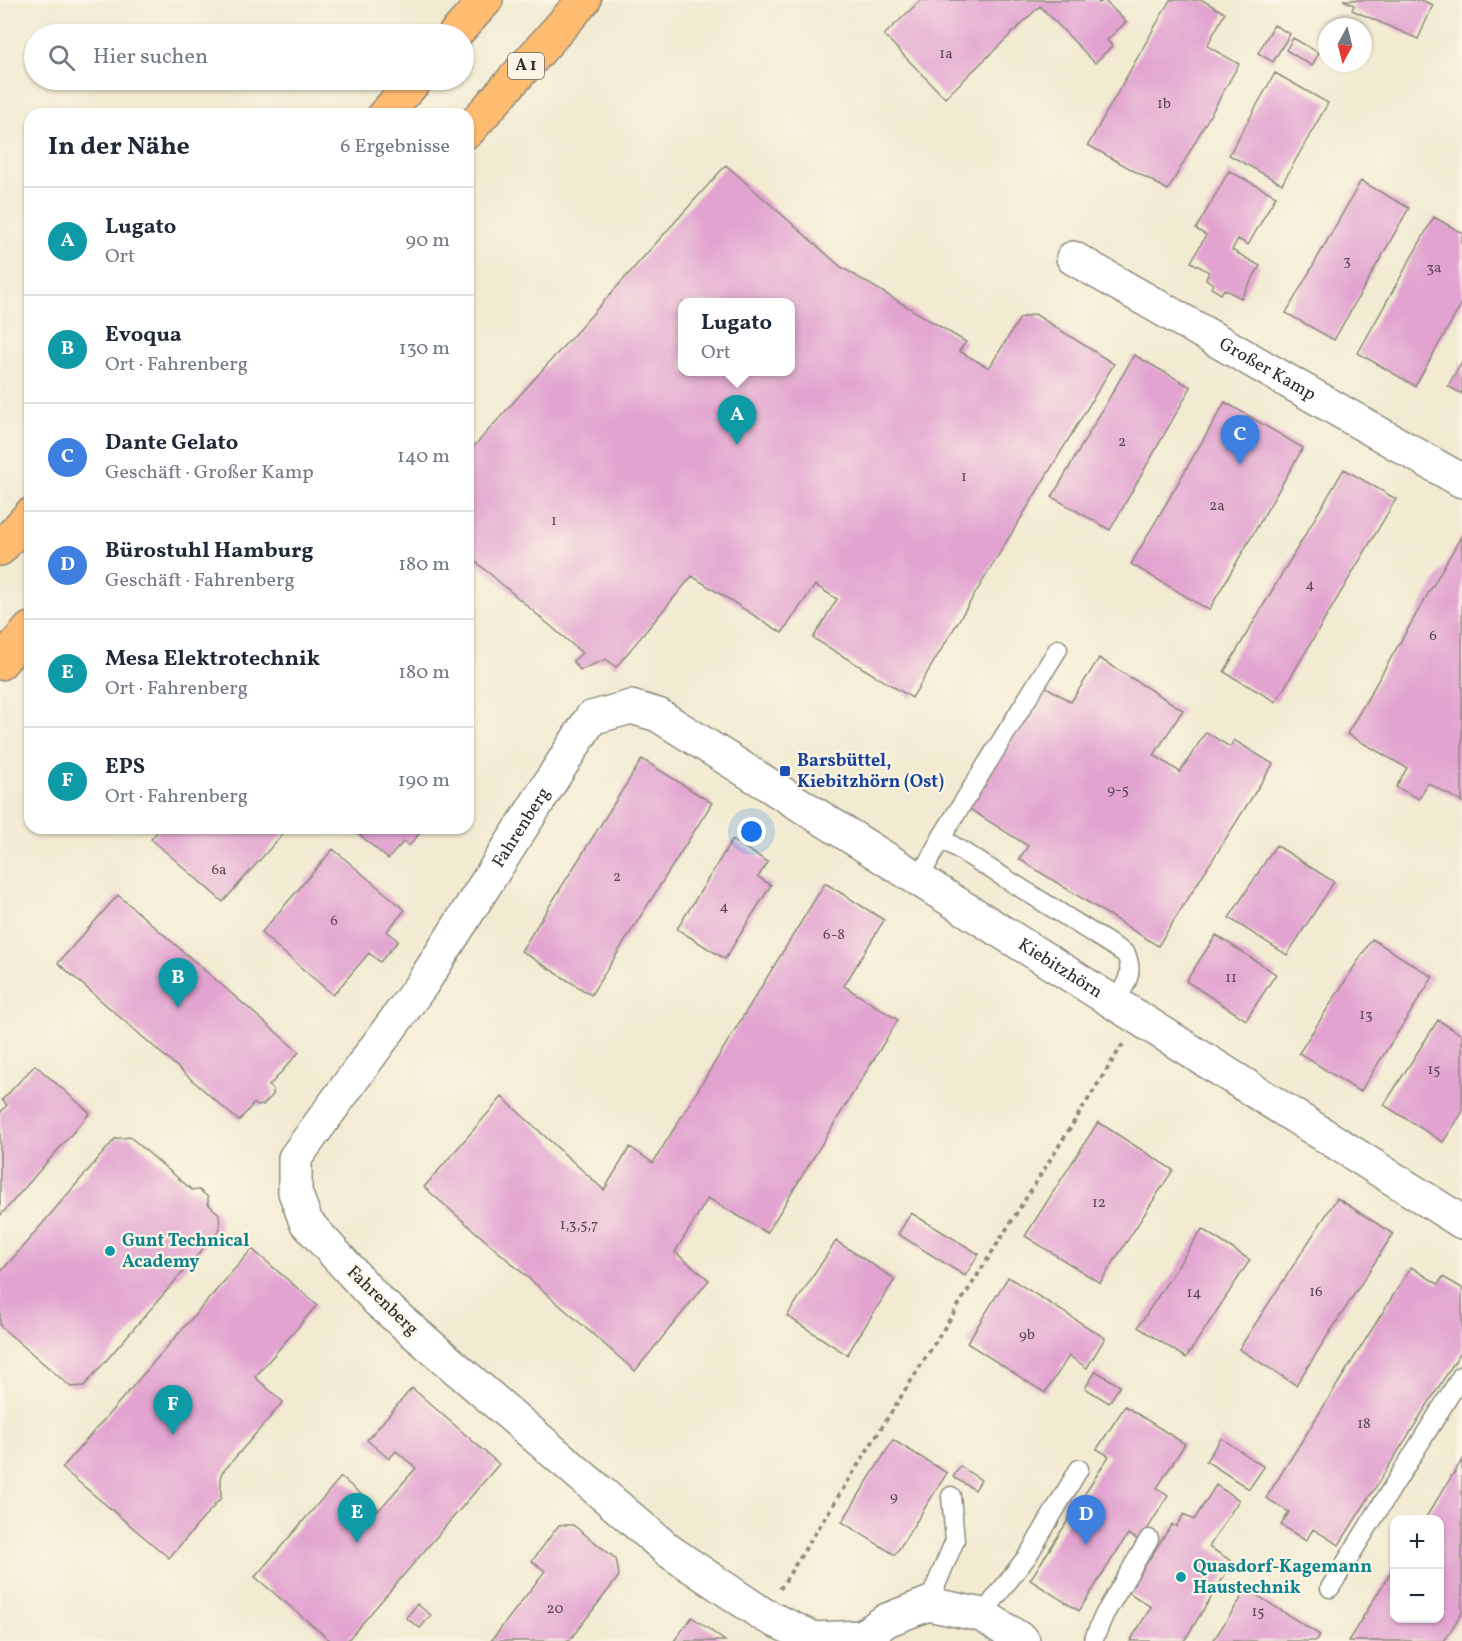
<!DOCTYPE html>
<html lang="de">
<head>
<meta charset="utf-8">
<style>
	body { margin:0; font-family:Vollkorn,serif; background:#f6f6f7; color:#1f2937 }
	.controls { position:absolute; right:18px; bottom:18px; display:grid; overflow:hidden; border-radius:12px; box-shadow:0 2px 4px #0004 }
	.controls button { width:54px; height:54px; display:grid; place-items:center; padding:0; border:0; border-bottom:2px solid #e0e1e3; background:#fff; color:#1f2937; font:30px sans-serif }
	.compass { position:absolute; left:1318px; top:18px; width:54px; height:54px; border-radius:50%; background:#fff; box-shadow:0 2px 4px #0004; rotate:187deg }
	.you { position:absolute; left:752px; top:832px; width:21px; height:21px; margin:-15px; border:4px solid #fff; border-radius:50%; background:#1a73e8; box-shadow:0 0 0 9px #1a73e833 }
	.badge { display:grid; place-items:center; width:39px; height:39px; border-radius:50%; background:#ea580c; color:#fff; font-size:20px; font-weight:700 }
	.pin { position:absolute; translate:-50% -50px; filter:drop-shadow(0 2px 3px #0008) }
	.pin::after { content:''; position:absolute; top:32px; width:21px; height:18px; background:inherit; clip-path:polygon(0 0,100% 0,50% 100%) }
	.popup { position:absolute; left:678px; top:298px; width:117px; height:78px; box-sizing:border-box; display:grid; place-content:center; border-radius:12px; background:#fff; filter:drop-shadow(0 2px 4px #0005); font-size:20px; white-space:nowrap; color:#747a83 }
	.popup b { font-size:22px; color:#1f2937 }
	.popup::after { content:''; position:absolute; left:50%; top:100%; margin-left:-12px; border:12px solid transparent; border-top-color:#fff }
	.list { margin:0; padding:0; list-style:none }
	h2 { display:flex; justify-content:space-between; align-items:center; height:78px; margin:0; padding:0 24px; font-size:26px }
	h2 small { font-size:20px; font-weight:400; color:#747a83 }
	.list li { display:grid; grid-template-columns:39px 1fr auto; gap:18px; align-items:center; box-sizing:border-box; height:108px; padding:0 24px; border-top:2px solid #e0e1e3 }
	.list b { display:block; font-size:22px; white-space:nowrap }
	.list p { margin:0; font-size:20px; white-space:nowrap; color:#747a83 }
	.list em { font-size:20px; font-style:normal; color:#747a83 }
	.icon { flex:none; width:33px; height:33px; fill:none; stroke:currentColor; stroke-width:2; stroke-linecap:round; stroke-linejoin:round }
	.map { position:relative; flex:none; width:1462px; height:1641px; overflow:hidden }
	.search { position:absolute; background:#fff; box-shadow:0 2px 4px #0004; left:24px; top:24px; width:450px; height:66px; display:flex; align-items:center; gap:15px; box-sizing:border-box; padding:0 21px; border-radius:33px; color:#747a83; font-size:22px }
	.panel { position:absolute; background:#fff; box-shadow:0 2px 4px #0004; left:24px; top:108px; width:450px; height:726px; border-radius:18px }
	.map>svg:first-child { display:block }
	.building { fill:#e2a3d0; fill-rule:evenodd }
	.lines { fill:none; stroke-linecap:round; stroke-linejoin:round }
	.lane-casing { stroke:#8e8b7e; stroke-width:21 }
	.street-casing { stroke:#8e8b7e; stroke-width:36 }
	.highway-casing { stroke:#8e8b7e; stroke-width:36 }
	.path { stroke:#8e8b7e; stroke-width:4; stroke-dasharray:4.5 4.5; stroke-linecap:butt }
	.lane { stroke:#fff; stroke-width:18 }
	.street { stroke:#fff; stroke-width:33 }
	.highway { stroke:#febc70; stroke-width:33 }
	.transit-dot { fill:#1a4fb4; stroke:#fcf5e5; stroke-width:2 }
	.culture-dot { fill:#0f9aa8; stroke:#fcf5e5; stroke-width:2 }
	.labels { text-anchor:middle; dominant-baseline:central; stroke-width:4.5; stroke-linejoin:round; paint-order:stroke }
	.number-label { font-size:15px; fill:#594954 }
	.shield { fill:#fcf5e5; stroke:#6a6863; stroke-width:1.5 }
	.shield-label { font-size:16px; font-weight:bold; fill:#2b2b2b }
	.street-label { font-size:18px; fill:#2b2b2b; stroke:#fcf5e5 }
	.transit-label { font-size:18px; font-weight:bold; fill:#164399; stroke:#fcf5e5; text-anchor:start }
	.culture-label { font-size:18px; font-weight:bold; fill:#0d838f; stroke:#fcf5e5; text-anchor:start }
</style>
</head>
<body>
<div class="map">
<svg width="1462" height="1641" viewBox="0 0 1462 1641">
	<rect width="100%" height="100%" fill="#fcf5e5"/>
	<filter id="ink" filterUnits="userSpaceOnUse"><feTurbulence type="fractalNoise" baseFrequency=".0167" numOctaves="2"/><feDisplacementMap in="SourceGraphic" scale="12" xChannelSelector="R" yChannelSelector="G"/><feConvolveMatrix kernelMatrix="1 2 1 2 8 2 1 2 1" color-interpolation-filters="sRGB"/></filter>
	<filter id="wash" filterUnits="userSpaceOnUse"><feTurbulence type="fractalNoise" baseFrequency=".008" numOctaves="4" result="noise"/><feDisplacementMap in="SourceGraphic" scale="24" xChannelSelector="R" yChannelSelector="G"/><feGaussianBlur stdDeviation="1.35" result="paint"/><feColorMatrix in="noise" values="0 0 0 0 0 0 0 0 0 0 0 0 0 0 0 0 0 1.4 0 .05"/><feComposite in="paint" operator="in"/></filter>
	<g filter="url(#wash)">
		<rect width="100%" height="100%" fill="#f2ebd1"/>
		<g id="blocks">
			<path class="building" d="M921,0H1096L1099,3L1104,0L1126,22L1107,40L1112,46L1095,63L1040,6L945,98L884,35Z
				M1170,0H1202L1225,13L1207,46L1239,64L1168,190L1088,145Z
				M1343,0H1421L1433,5L1418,39L1352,10L1354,5Z
				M1274,25L1290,34L1273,62L1258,53Z
				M1293,38L1319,53L1312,66L1286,50Z
				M1275,73L1328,103L1282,184L1229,155Z
				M726,165L841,267L966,342L959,351L989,368L1020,318L1035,314L1114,364L912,698L813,638L837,599L815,585L782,633L692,576L616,667L606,659L580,670L573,661L582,653L468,555V453ZM683,302H791V372H683Z
				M1229,171L1276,196L1248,245L1238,239L1232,250L1260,266L1241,298L1224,289L1221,294L1211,288L1213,284L1206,279L1209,272L1191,262L1206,235L1196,229Z
				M1361,181L1409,208L1334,340L1286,313Z
				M1434,217L1462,233V303L1415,386L1358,353Z
				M1134,355L1191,387L1110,530L1052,497Z
				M1462,362V394L1448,386Z
				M1225,402L1303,448L1209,610L1131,564Z
				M1344,469L1396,499L1276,702L1224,672Z
				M1462,535V802L1428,783L1419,799L1396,787L1407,768L1347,734Z
				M1099,658L1183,710L1154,755L1180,772L1206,732L1230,747L1234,740L1273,764L1158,946L1019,859L1028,846L968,808L1045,686L1071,702Z
				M642,759L712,803L591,995L521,951Z
				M161,828H288L223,902L151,839Z
				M352,828H424L409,846L404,841L388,859Z
				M732,840L768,862L758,877L771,885L725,959L677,929Z
				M1276,845L1334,882L1287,955L1229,918Z
				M333,849L405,910L387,931L398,941L380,962L369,953L333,995L261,933Z
				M825,883L884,920L844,986L898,1020L767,1233L708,1198L675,1252L709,1280L635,1371L424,1187L502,1097L604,1190L630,1147L653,1163Z
				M118,895L299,1052L269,1086L273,1089V1095L263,1105L257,1106L254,1103L239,1121L58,963Z
				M1216,935L1276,974L1246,1020L1186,981Z
				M1372,939L1433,977L1360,1092L1299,1053Z
				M1438,1020L1462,1035V1113L1443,1142L1384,1105Z
				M35,1065L90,1113L0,1216V1113L7,1105L2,1100Z
				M1098,1122L1173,1170L1100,1283L1025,1236Z
				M130,1137L192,1190H199L208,1197V1204L219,1214L220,1229L84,1386L71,1387L0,1326V1273L115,1139Z
				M1337,1198L1393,1234L1296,1385L1239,1349Z
				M911,1213L979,1254L965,1276L898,1234Z
				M1202,1229L1250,1260L1186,1358L1138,1327Z
				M836,1241L895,1279L847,1355L787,1316Z
				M252,1249L317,1305L255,1377L283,1402L221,1474V1498L169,1558L62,1468Z
				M1411,1267L1438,1284L1443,1277L1462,1288V1350L1339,1545L1313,1529L1306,1541L1281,1525L1289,1512L1266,1498Z
				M1008,1277L1105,1338L1087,1368L1069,1356L1045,1393L967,1343Z
				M1096,1371L1120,1386L1109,1403L1085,1388Z
				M412,1388L499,1464L347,1641H331L255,1577L341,1477L379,1510L416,1468L396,1451L389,1459L367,1440Z
				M1125,1406L1185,1444L1157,1488L1168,1496L1140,1541L1128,1534L1079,1611L1030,1580L1109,1456L1097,1449Z
				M1221,1438L1264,1467L1249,1489L1206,1461Z
				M893,1440L947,1473L895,1555L842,1522Z
				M1462,1460V1613L1444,1641H1348L1394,1567V1618H1440V1520H1424Z
				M960,1466L981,1480L975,1490L953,1477Z
				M1216,1485L1239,1500L1209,1547L1233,1562L1184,1641H1130L1151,1607L1128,1592L1172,1524L1176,1527L1184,1514L1194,1520Z
				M559,1525H573L616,1559L619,1576L569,1641H491L545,1571L532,1561Z
				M1247,1589L1320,1635L1316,1641H1213Z
				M417,1604L431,1615L420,1628L406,1618Z
				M692,1617L725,1641H674Z"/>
		</g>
	</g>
	<g filter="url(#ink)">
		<use href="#blocks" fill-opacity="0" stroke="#8e8b7e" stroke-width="1.5"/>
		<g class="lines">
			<defs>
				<path id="lane" d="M941,838L1058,649
					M919,879L941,838L1126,954C1135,975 1125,984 1115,1003
					M1330,1588L1462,1375
					M928,1604L955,1540L951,1496
					M982,1615L1029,1554L1079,1469
					M1093,1641L1104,1615L1149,1539"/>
				<g id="street">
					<path id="s1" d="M1073,258L1462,481"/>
					<path id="s2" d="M1023,1641L982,1615L928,1604L887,1620L862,1637L814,1639L764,1615L669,1551L378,1301L306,1222L295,1192V1158L422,984L591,718L631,707L658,715L1462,1222"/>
				</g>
				<path id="highway" d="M455,34L486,0
					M385,114L416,80
					M468,131L584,0
					M0,549L30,515
					M0,663L30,629"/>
			</defs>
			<use href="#lane" class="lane-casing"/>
			<use href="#street" class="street-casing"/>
			<use href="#highway" class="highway-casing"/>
			<path class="path" d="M780,1589L1123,1044"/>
			<use href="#lane" class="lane"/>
			<use href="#street" class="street"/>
			<use href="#highway" class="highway"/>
		</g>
	</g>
	<rect class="transit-dot" x="779" y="765" width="12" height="12" rx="3"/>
	<g class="culture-dot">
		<circle cx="110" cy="1251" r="6"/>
		<circle cx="1181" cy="1577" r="6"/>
	</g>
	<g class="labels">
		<g class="number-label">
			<text x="946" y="54">1a</text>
			<text x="1164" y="104">1b</text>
			<text x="1347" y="261">3</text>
			<text x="1434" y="268">3a</text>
			<text x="1122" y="442">2</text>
			<text x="964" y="477">1</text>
			<text x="1217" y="506">2a</text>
			<text x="554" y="521">1</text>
			<text x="1310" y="585">4</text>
			<text x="1433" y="636">6</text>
			<text x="1118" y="790">9-5</text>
			<text x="219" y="870">6a</text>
			<text x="617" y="877">2</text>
			<text x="724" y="907">4</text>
			<text x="334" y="921">6</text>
			<text x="834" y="935">6-8</text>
			<text x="1231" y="978">11</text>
			<text x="1366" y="1015">13</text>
			<text x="1434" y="1070">15</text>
			<text x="1099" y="1203">12</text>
			<text x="579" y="1225">1,3,5,7</text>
			<text x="1316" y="1292">16</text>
			<text x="1194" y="1293">14</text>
			<text x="1027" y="1335">9b</text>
			<text x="1364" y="1424">18</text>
			<text x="894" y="1497">9</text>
			<text x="555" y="1609">20</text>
			<text x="1258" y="1612">15</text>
		</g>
		<rect class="shield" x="508" y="53" width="36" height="26" rx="4.5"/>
		<g class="shield-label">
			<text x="526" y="66">A 1</text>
		</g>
		<g class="street-label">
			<text stroke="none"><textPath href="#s1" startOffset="224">Großer Kamp</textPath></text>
			<text stroke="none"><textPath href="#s2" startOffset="1353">Fahrenberg</textPath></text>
			<text stroke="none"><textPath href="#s2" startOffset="2028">Kiebitzhörn</textPath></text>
			<text transform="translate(382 1301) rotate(44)">Fahrenberg</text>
		</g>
		<g class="transit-label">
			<text x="797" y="761">Barsbüttel,<tspan x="797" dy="21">Kiebitzhörn (Ost)</tspan></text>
		</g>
		<g class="culture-label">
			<text x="122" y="1241">Gunt Technical<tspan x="122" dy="21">Academy</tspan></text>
			<text x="1193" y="1567">Quasdorf-Kagemann<tspan x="1193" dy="21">Haustechnik</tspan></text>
		</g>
	</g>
</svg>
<div class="controls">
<button>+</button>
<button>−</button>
</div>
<svg class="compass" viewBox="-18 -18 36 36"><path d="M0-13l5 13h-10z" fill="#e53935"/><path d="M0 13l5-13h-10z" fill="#747a83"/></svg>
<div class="you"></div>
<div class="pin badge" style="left:737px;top:445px;background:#0f9aa8">A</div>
<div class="popup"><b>Lugato</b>Ort</div>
<div class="pin badge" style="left:178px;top:1008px;background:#0f9aa8">B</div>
<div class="pin badge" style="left:1240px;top:465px;background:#3f7fe0">C</div>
<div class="pin badge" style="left:1086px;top:1545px;background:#3f7fe0">D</div>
<div class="pin badge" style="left:357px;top:1543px;background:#0f9aa8">E</div>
<div class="pin badge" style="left:173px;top:1435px;background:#0f9aa8">F</div>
<div class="search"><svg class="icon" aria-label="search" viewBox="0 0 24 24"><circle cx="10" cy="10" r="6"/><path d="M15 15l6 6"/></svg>Hier suchen</div>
<section class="panel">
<h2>In der Nähe<small>6 Ergebnisse</small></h2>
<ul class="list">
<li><span class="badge" style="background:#0f9aa8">A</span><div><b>Lugato</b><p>Ort</p></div><em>90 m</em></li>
<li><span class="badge" style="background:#0f9aa8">B</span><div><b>Evoqua</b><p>Ort · Fahrenberg</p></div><em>130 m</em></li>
<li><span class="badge" style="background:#3f7fe0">C</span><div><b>Dante Gelato</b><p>Geschäft · Großer Kamp</p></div><em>140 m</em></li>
<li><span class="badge" style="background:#3f7fe0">D</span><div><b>Bürostuhl Hamburg</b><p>Geschäft · Fahrenberg</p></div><em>180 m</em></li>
<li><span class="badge" style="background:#0f9aa8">E</span><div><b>Mesa Elektrotechnik</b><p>Ort · Fahrenberg</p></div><em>180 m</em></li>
<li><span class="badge" style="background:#0f9aa8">F</span><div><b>EPS</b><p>Ort · Fahrenberg</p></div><em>190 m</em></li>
</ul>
</section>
</div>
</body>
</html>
